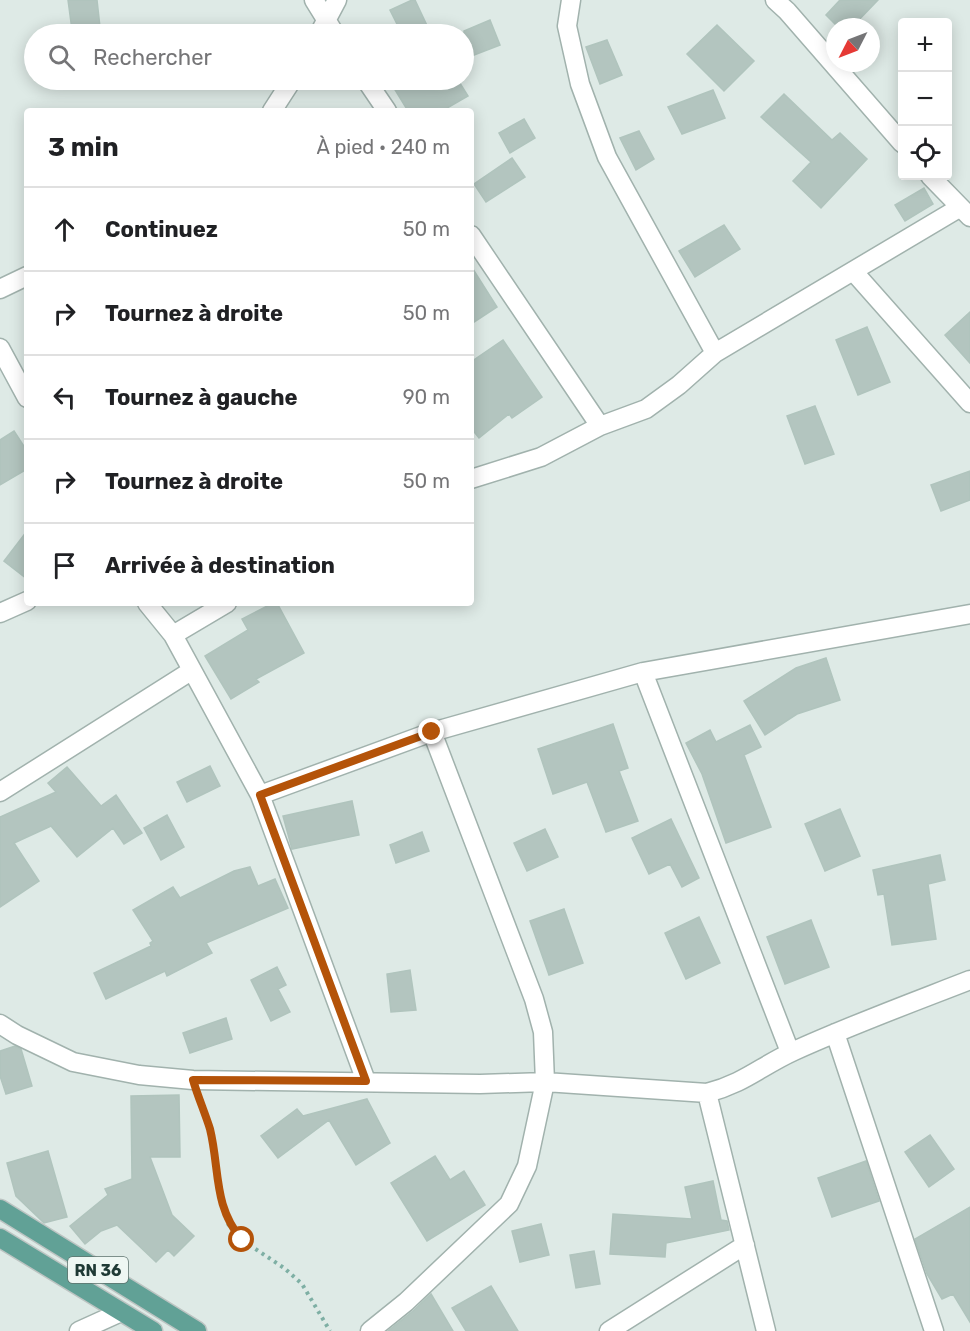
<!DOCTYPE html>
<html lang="fr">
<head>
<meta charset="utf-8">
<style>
	body { margin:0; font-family:Rubik,sans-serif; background:#f2f2f2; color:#202124 }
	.controls { position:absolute; right:18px; top:18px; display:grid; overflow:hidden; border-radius:6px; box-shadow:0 3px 15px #0003 }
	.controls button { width:54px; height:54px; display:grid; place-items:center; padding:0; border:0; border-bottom:2px solid #e0e0e0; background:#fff; color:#202124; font:30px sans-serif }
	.compass { position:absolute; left:826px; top:18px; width:54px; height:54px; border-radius:50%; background:#fff; box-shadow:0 3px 15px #0003; rotate:228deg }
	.stop { position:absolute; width:18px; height:18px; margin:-14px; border:4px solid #b45309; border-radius:50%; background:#fff }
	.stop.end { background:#b45309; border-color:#fff; box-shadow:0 2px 6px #0008 }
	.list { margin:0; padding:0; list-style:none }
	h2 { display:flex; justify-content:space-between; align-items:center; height:78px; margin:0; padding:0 24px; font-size:26px }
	h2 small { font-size:20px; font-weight:400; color:#757577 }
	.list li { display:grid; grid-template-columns:39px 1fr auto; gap:18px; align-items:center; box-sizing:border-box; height:84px; padding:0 24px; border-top:2px solid #e0e0e0 }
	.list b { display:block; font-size:22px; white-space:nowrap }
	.list em { font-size:20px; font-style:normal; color:#757577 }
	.icon { flex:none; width:33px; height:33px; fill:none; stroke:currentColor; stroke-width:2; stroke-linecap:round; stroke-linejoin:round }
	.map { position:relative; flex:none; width:970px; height:1331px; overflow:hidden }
	.search { position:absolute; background:#fff; box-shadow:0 3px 15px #0003; left:24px; top:24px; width:450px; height:66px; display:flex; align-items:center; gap:15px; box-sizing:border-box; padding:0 21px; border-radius:33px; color:#757577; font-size:22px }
	.panel { position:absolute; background:#fff; box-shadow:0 3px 15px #0003; left:24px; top:108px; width:450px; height:498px; border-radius:6px }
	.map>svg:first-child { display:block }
	.building { fill:#b3c5bf; stroke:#b0c4bd; stroke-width:1.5 }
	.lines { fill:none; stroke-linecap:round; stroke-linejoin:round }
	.minor-casing { stroke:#a1b2ad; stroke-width:21 }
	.major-casing { stroke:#bcc4c2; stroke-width:21 }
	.path { stroke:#7eafa4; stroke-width:4; stroke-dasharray:3 4.5; stroke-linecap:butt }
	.minor { stroke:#fff; stroke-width:18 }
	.major { stroke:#61a196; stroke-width:18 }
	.route { stroke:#b45309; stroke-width:8 }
	.labels { text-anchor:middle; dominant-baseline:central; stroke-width:5; stroke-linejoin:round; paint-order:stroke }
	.shield { fill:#eef7f3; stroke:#5d736e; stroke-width:1.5 }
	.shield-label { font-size:16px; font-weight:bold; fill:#1f3a35 }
</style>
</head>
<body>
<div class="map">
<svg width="970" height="1331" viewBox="0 0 970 1331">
	<rect width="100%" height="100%" fill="#deeae6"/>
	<path class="building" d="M68,0H97L100,27L72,30Z
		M412,0H415L431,34H402L390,10Z
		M840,0H878L852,27H838L826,15Z
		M490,20L500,45L464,59V31Z
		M717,25L754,61L724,91L687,54Z
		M607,40L622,75L600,84L586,47Z
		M389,80H458L468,96L442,111H408Z
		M713,90L725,118L682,134L668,107Z
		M784,94L832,140L840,133L867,159L821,208L793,181L811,162L761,117Z
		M524,119L535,138L510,153L499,133Z
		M639,131L654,159L636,170L620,138Z
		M512,158L525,177L486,202L474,184Z
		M924,188L933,204L905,221L895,205Z
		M724,225L740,249L695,277L679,251Z
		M471,266L497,307L471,324Z
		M970,312V363L945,335Z
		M867,327L890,382L858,395L836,340Z
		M503,340L542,397L512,418L509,414L479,438L471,428V362Z
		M815,406L834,454L805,464L787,416Z
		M14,431L27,451V469L0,485V440Z
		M970,471V500L941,511L931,485Z
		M27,531V579L4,561Z
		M273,603H277L304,653L256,679L259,682L231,699L205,656L248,630L242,619Z
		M826,658L840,700L797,714L765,735L744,701L796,668Z
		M613,724L628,768L619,771L638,821L606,832L587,782L553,794L538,749Z
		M750,725L761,747L744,755L771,827L726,843L702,774L686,743L710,730L716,742Z
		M210,766L220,786L187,802L177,782Z
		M67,767L101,806L116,795L142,833L124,844L113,828L77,857L51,826L14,843L39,881L0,907V817L56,792L48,783Z
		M352,801L359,835L292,849L283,816Z
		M840,809L860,856L825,871L805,824Z
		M167,815L184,847L161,860L144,828Z
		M671,819L699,878L682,887L670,864L649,874L632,838Z
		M545,829L558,857L527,871L514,843Z
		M422,832L429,851L396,863L390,845Z
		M940,855L945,880L928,884L936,939L892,945L884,894L878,895L873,870Z
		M250,867L258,886L275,879L288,908L206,943L212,953L167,976L165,971L106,999L94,973L151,946L150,943L153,941L133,910L173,887L180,898L234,871Z
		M564,909L583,963L549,975L530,921Z
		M699,917L720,963L686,979L665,933Z
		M811,920L829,967L785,984L767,937Z
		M277,967L286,985L278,989L290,1012L271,1021L251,980Z
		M410,970L416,1010L391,1012L387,974Z
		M226,1018L232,1039L190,1053L183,1033Z
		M15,1046L21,1049L32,1086L6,1094L0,1076V1051Z
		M179,1095L180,1157H150L172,1215L194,1236L174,1256L168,1250L156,1262L117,1225L101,1231L85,1244L70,1226L108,1195L105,1189L132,1179L131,1096Z
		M367,1099L390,1143L356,1165L329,1120L278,1158L261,1136L297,1109L303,1116Z
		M930,1135L954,1169L929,1187L905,1152Z
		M48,1151L67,1217L44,1223L16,1196L7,1163Z
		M435,1156L450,1180L464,1171L485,1205L427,1241L391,1183Z
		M866,1161L879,1201L832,1217L818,1178Z
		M713,1181L721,1220L727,1221L729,1230L666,1243L665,1257L610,1254L613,1214L692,1219L685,1187Z
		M970,1207V1322L953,1294L942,1299L927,1274L915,1239Z
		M541,1224L549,1255L520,1262L512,1231Z
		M594,1251L600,1284L576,1288L570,1255Z
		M491,1286L518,1331H466L452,1308Z
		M431,1294L453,1331H388L413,1311Z"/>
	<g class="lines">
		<defs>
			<path id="minor" d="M314,0L335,34
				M571,0L567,26L580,84L607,157L715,353
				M775,0L787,11L902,143
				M319,34L337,0
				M366,80L387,111
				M272,111L292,80
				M930,176L970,217
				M471,235L600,426
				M853,271L970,403
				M0,289L27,276
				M0,348L27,398
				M471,479L541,457L600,426L646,409L679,385L715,353L959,208
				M147,603L173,635L260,795L366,1081
				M0,613L27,601
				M173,635L227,603
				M643,672L790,1052
				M0,792L191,671
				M260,795L432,732L643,672L970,614
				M0,1024L17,1035L73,1062L139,1075L193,1080L480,1084L545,1082L707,1093C745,1083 761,1066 794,1051C851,1025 911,1003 970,980
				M835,1033L934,1331
				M707,1093L766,1331
				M79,1331L121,1312
				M370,1331L406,1302L509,1204L527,1166L545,1082L543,1032L534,999L432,732
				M609,1331L745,1245"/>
			<path id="major" d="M0,1209L197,1331
				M0,1238L153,1331"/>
		</defs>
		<use href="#minor" class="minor-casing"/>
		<use href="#major" class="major-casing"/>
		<path class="path" d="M200,1100L210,1130L219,1194L228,1224L242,1240L284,1268L302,1284L330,1331"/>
		<use href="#minor" class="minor"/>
		<use href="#major" class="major"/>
	</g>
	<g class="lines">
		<path class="route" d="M242,1240C213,1206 220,1170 210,1129C205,1113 198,1097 193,1080L366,1081L260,795L432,732"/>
	</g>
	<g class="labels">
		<rect class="shield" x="68" y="1257" width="60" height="26" rx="4.5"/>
		<g class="shield-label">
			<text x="98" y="1270">RN 36</text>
		</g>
	</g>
</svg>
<div class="controls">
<button>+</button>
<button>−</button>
<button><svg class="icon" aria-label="locate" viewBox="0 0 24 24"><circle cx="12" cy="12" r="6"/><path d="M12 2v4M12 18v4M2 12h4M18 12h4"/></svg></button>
</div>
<svg class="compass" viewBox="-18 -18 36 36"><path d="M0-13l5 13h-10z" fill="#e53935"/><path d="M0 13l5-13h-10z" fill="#757577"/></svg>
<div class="stop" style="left:242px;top:1240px"></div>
<div class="stop end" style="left:432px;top:732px"></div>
<div class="search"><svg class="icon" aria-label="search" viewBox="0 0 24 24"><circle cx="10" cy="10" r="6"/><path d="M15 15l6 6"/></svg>Rechercher</div>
<section class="panel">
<h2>3 min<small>À pied · 240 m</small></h2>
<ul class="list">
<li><svg class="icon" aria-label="ahead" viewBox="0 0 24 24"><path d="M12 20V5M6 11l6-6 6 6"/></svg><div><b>Continuez</b></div><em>50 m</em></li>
<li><svg class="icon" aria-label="right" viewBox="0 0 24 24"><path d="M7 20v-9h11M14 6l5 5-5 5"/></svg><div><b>Tournez à droite</b></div><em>50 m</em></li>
<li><svg class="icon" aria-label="left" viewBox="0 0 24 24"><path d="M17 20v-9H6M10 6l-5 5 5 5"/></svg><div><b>Tournez à gauche</b></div><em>90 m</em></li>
<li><svg class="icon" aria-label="right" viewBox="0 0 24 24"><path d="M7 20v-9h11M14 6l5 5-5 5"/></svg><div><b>Tournez à droite</b></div><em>50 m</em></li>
<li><svg class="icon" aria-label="arrive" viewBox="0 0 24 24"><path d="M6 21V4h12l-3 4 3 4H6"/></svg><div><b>Arrivée à destination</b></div></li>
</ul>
</section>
</div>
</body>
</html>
